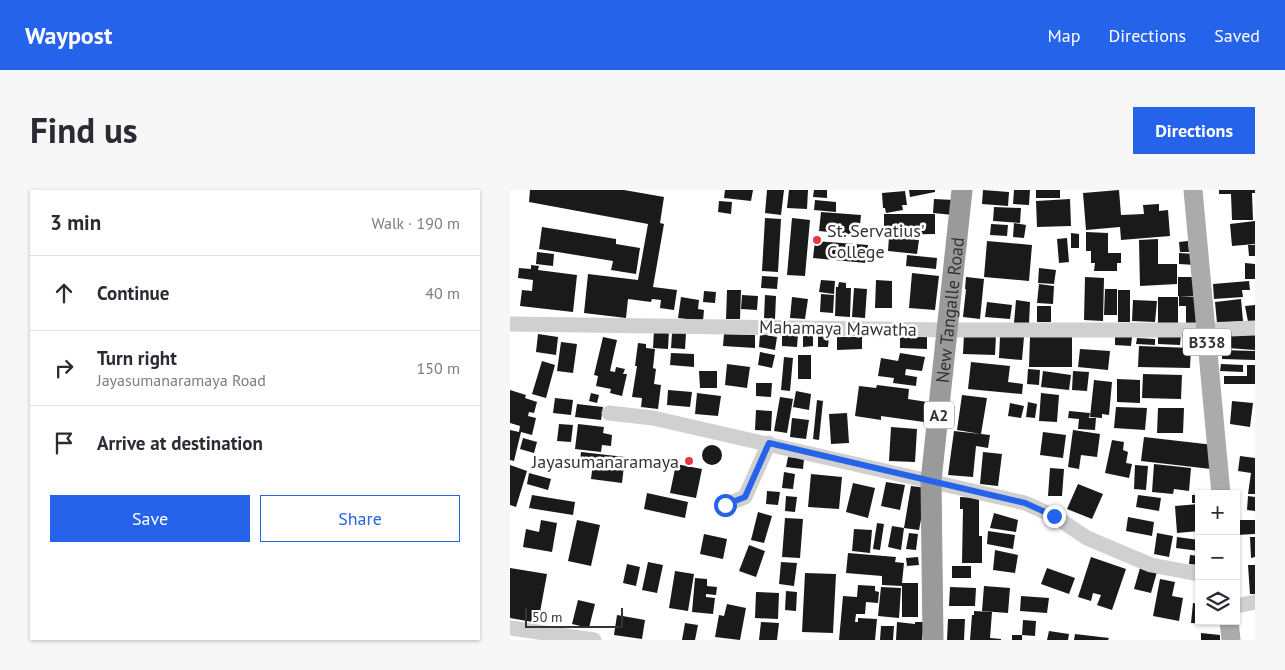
<!DOCTYPE html>
<html lang="en">
<head>
<meta charset="utf-8">
<style>
	body { margin:0; font-family:"PT Sans",sans-serif; background:#f7f7f7; color:#2b2b33 }
	.controls { position:absolute; right:15px; bottom:15px; display:grid; overflow:hidden; border-radius:0px; box-shadow:0 1px 4px #0004 }
	.controls button { width:45px; height:45px; display:grid; place-items:center; padding:0; border:0; border-bottom:1px solid #e1e1e2; background:#fff; color:#2b2b33; font:25px sans-serif }
	.scale { position:absolute; left:15px; bottom:12px; width:98px; box-sizing:border-box; padding-left:5px; border:2px solid #333; border-top:0; font-size:14px; line-height:18px; white-space:nowrap; color:#333; -webkit-text-stroke:4px #fff; paint-order:stroke }
	.stop { position:absolute; width:15px; height:15px; margin:-11px; border:4px solid #2563eb; border-radius:50%; background:#fff }
	.stop.end { background:#2563eb; border-color:#fff; box-shadow:0 1px 5px #0008 }
	.list { margin:0; padding:0; list-style:none }
	h2 { display:flex; justify-content:space-between; align-items:center; height:65px; margin:0; padding:0 20px; font-size:21px }
	h2 small { font-size:16px; font-weight:400; color:#7c7c81 }
	.list li { display:grid; grid-template-columns:32px 1fr auto; gap:15px; align-items:center; box-sizing:border-box; height:75px; padding:0 20px; border-top:1px solid #e1e1e2 }
	.list b { display:block; font-size:19px; white-space:nowrap }
	.list p { margin:0; font-size:16px; white-space:nowrap; color:#7c7c81 }
	.list em { font-size:16px; font-style:normal; color:#7c7c81 }
	.actions { display:flex; gap:10px; padding:15px 20px }
	.actions a { flex:1; padding:11px 0; border:1px solid #2563eb; border-radius:0px; text-align:center; font-size:18px; color:#2563eb }
	.actions .main { background:#2563eb; color:#fff }
	.icon { flex:none; width:28px; height:28px; fill:none; stroke:currentColor; stroke-width:2; stroke-linecap:round; stroke-linejoin:round }
	.map { position:relative; flex:none; width:745px; height:450px; overflow:hidden; border-radius:0px }
	header { display:flex; align-items:center; gap:30px; box-sizing:border-box; height:70px; padding:0 25px; background:#2563eb; color:#fff }
	header strong { font-size:24px }
	nav { display:flex; gap:28px; margin-inline-start:auto; font-size:18px }
	.intro { display:flex; align-items:center; justify-content:space-between; box-sizing:border-box; height:120px; padding:0 30px }
	h1 { margin:0; font-size:35px }
	.button { padding:12px 22px; border-radius:0px; background:#2563eb; color:#fff; font-size:18px; font-weight:700 }
	main { display:flex; gap:30px; padding:0 30px }
	aside { flex:1; background:#fff; border-radius:0px; box-shadow:0 1px 4px #0004 }
	.map>svg:first-child { display:block }
	.building { fill:#1a1a1a }
	.lines { fill:none; stroke-linecap:round; stroke-linejoin:round }
	.minor { stroke:#d0d0d0; stroke-width:15 }
	.major { stroke:#ababab; stroke-width:19 }
	.highway { stroke:#9a9a9a; stroke-width:21 }
	.route { stroke:#2563eb; stroke-width:6 }
	.poi-dot { fill:#e63946; stroke:#fff; stroke-width:2 }
	.labels { text-anchor:middle; dominant-baseline:central; stroke-width:5; stroke-linejoin:round; paint-order:stroke }
	.shield { fill:#fff; stroke:#707070; stroke-width:1 }
	.shield-label { font-size:16px; font-weight:bold; fill:#333 }
	.poi-label { font-size:18px; fill:#333; stroke:#fff; text-anchor:start }
	.street-label { font-size:18px; fill:#333; stroke:#fff }
</style>
</head>
<body>
<header>
<strong>Waypost</strong>
<nav><a>Map</a><a>Directions</a><a>Saved</a></nav>
</header>
<div class="intro"><h1>Find us</h1><a class="button">Directions</a></div>
<main>
<aside>
<h2>3 min<small>Walk · 190 m</small></h2>
<ul class="list">
<li><svg class="icon" aria-label="ahead" viewBox="0 0 24 24"><path d="M12 20V5M6 11l6-6 6 6"/></svg><div><b>Continue</b></div><em>40 m</em></li>
<li><svg class="icon" aria-label="right" viewBox="0 0 24 24"><path d="M7 20v-9h11M14 6l5 5-5 5"/></svg><div><b>Turn right</b><p>Jayasumanaramaya Road</p></div><em>150 m</em></li>
<li><svg class="icon" aria-label="arrive" viewBox="0 0 24 24"><path d="M6 21V4h12l-3 4 3 4H6"/></svg><div><b>Arrive at destination</b></div></li>
</ul>
<div class="actions"><a class="main">Save</a><a>Share</a></div>
</aside>
<div class="map">
<svg width="745" height="450" viewBox="0 0 745 450">
	<rect width="100%" height="100%" fill="#fff"/>
	<path class="building" d="M20,0H114L154,7L150,33L154,34L143,97L167,100L164,120L150,118L151,110L142,109L141,112L118,109L116,128L74,123L78,84L128,90L138,34L19,12Z
		M215,0H243L241,11L214,8Z
		M257,0H274L271,25L255,23Z
		M279,0H298L297,19L277,18Z
		M304,0H317V8L303,7Z
		M399,0H425V2L400,7Z
		M473,0L499,2L498,16L472,14Z
		M504,0H520L519,15L503,14Z
		M526,0H550V8H526Z
		M609,0L611,25L634,24L633,15L649,14V21L658,20L660,46L611,50L610,37L576,40L573,3Z
		M709,0H745V3H737H742L743,30H722L721,4H709Z
		M395,1L397,15H392L393,20L376,23L375,18H373L372,3Z
		M424,9L444,10L443,25L423,23Z
		M560,9L561,36L527,37L526,11Z
		M305,10L326,12V22L304,20Z
		M209,11L222,12L221,24L208,22Z
		M484,17L511,18L510,33L483,31Z
		M311,22L351,25L349,45L309,41Z
		M374,24H425V44L374,45Z
		M255,28L271,29L268,82L252,81Z
		M282,28L300,30L295,86L277,85Z
		M745,31V54L722,56L720,34Z
		M504,33L516,35L514,48L503,47Z
		M481,34L498,35L497,46L480,45Z
		M32,37L106,49V54L130,58L126,84L101,80L103,71L29,59Z
		M576,42L598,43V63H611V73H607V81H584L585,73H581V61H576Z
		M561,43L569,44V58H561Z
		M379,47L409,50L407,64L378,61Z
		M557,48L559,72L549,73L547,49Z
		M648,49V74H667V94L630,96L629,50Z
		M305,51L358,55L356,73L303,68Z
		M477,51L522,55L519,91L474,87Z
		M678,51L679,62H670L669,52Z
		M738,55H745V66H739Z
		M27,62L44,64L43,76L26,74Z
		M669,63L685,64V75L669,74Z
		M397,65L427,68L426,79L396,76Z
		M735,73L745,74V89H735Z
		M21,75L29,76L28,80L67,85L63,122L10,116L12,100L22,101L23,90L8,88L9,78L21,79Z
		M529,78L546,80L544,94L528,93Z
		M402,83L429,86L425,120L399,118Z
		M252,86L268,87L267,99L251,98Z
		M456,87L474,89L470,129L453,127L456,99L471,101L455,99Z
		M575,87L594,88L593,131L574,130Z
		M668,87H684L683,106H668Z
		M311,90L325,91L324,104L309,102Z
		M366,90L382,91V118H365Z
		M739,91L740,100H732L733,107L704,109L703,94Z
		M329,92L336,93V98H341L340,127L325,126L326,97H328Z
		M529,94L544,96L543,114L527,113Z
		M344,98L357,99L355,128L342,127Z
		M595,99H607V125H594Z
		M217,100H231L230,129H216Z
		M608,100H620V132H608Z
		M194,101L206,102L205,113L193,112Z
		M311,104L324,105L323,123L310,122Z
		M232,105L248,106L247,120L231,119Z
		M255,105L266,106L265,129L254,128Z
		M669,106L689,107L688,133H676V116H669Z
		M171,107L189,110L188,119L194,120L193,131L168,128Z
		M282,107L298,109L295,129L280,128Z
		M648,107H668V133H648Z
		M731,109L733,131L707,133L705,112Z
		M506,110L520,112L519,134L504,133Z
		M623,110L647,111L645,132L622,131Z
		M477,112L502,115L500,129L475,127Z
		M745,115V136L739,137L735,116Z
		M527,116H541V132H527Z
		M144,140L159,141L158,159L143,158Z
		M162,143H176L175,159L161,158Z
		M272,143L288,144L287,157L272,156Z
		M719,143L745,145V160L718,158Z
		M28,144L48,147L46,165L26,162Z
		M214,144L245,145V158L213,156Z
		M250,144L267,147L265,160L249,157Z
		M454,144L486,145L485,165L453,164Z
		M648,144L671,145L670,155L648,154Z
		M293,146H303V156L293,157Z
		M308,146H319L318,157H308Z
		M390,146L417,147V159L390,158Z
		M490,146L514,147L512,170L489,168Z
		M93,147L107,150L100,181L105,182L106,177L115,179L113,184H117L112,206L100,203L101,199L86,196L88,186L84,185Z
		M327,147H352V159L327,160Z
		M520,147H562V177H519Z
		M605,147H622L621,156L605,155Z
		M627,148L645,149V155L626,154Z
		M684,148L692,149V159H683Z
		M51,152L67,154L63,183L47,181Z
		M128,153L136,154V158L145,159L143,178L146,179L144,194L151,195L148,219L131,217L132,208L122,207L127,176H125Z
		M629,156L681,158L680,178L628,177Z
		M570,159L600,161L598,180L568,177Z
		M712,160L745,161V170L712,169Z
		M250,162L265,165L262,178L248,175Z
		M161,163L184,164V177L160,175Z
		M390,163L415,167L412,181L396,179L395,185L407,187L406,196L383,193L384,188L368,186L371,168L388,171Z
		M288,165H301V189H288Z
		M274,167L283,168L280,201L271,200Z
		M32,171L45,175L36,208L22,204Z
		M461,172L500,176L498,192L513,194L512,204L458,199Z
		M217,174L240,177L237,198L215,195Z
		M711,174L733,175V182L710,181Z
		M737,175H745V194H714V186H737Z
		M518,179L530,180L529,195L517,194Z
		M189,181H207V198H190Z
		M533,181L561,185L559,200L531,197Z
		M563,181L579,182L577,201L562,200Z
		M633,184L672,185L671,209L632,208Z
		M607,189L630,190V213L607,212Z
		M584,190L602,192L599,225L592,224V228L580,227Z
		M246,193H262L261,207L246,206Z
		M367,195L399,199L398,209L417,212L414,232L371,226V230L345,226L349,196L366,198Z
		M0,200L16,205L15,208L27,212L24,223L19,222L18,226L26,228L22,245L11,242L4,271L0,270V240L9,242L10,236L0,233Z
		M158,200L182,202L180,217L157,215Z
		M286,201L301,204L299,220L283,217Z
		M81,203L89,205L87,213L79,211Z
		M187,203L211,206L208,226L185,224Z
		M531,203L549,205L547,232L529,231Z
		M452,205L477,208L471,244L447,240Z
		M270,207L283,209L277,243L264,241Z
		M45,208L63,210L61,225L43,223Z
		M307,210L313,211L309,250L303,249Z
		M722,211L743,213L740,237L720,234Z
		M518,212L527,214L525,228L516,227Z
		M500,213L514,216L511,228L498,226Z
		M67,214L93,217L91,230L65,227Z
		M606,217L637,218L635,240L604,238Z
		M648,218H674L673,243H647Z
		M246,220L262,221L261,241L245,240Z
		M559,221L580,223L579,228H586L585,240L568,239L569,229L558,228Z
		M337,223L339,253L321,254L319,224Z
		M282,228L299,230L296,249L280,247Z
		M49,234L63,235L61,252L47,251Z
		M68,234L94,237L93,243L102,245L101,256L92,255L91,262L65,259Z
		M381,237L407,239L405,272L379,271Z
		M563,240L590,244L587,267L571,265L569,279L558,277Z
		M444,241L480,245L478,258L466,256L463,287L438,285Z
		M533,242L556,245L553,268L530,265Z
		M634,247L704,255L701,279L631,271Z
		M13,248L27,252L24,263L10,259Z
		M602,250L614,252L613,260L618,262L616,273L622,274L619,288L595,283Z
		M192 265a10 10 0 1 1 20 0a10 10 0 1 1-20 0Z
		M71,262L115,267L112,293L81,289L83,273L70,271Z
		M473,262L492,264L488,296L470,294Z
		M730,266L745,268V304H738L741,283L728,281Z
		M278,267L294,269L293,279L276,277Z
		M166,274L192,279L186,308L160,303Z
		M644,274L681,278L679,301L664,299L663,304L642,302Z
		M0,275L17,281L6,317L0,315Z
		M625,275L638,276L636,300L624,299Z
		M540,278L554,279L552,306H538Z
		M274,282L285,284L283,299L272,298Z
		M19,283L41,289L38,300L17,294Z
		M301,284L332,287L329,319L298,317Z
		M376,292L395,295L390,320L371,316Z
		M343,293L365,298L358,328L336,322Z
		M568,294L593,304L582,329L557,319Z
		M401,296L417,298L409,340L394,338Z
		M257,301L270,302L268,315L256,314Z
		M137,303L178,312L175,328L134,319Z
		M22,305L65,312L63,325L19,318Z
		M628,305L651,308L649,321L626,317Z
		M682,305H689V313H682Z
		M276,306L287,307L285,322L275,321Z
		M738,306L745,307V321L737,320Z
		M450,307L469,308V346H472V373H452L453,319H450Z
		M689,314V341L667,343L665,316Z
		M248,322L262,326L254,353L241,350Z
		M484,323L508,330L506,342L480,338Z
		M618,327L644,332L642,346L616,341Z
		M275,328L293,329L290,368L272,367Z
		M31,330L47,333L42,362L13,357L16,339L29,342Z
		M67,330L90,335L81,376L58,371Z
		M726,330H745V344L726,345Z
		M367,333L374,334L370,360L363,359Z
		M382,336L394,338L391,360L378,357Z
		M344,339L362,340L360,363L342,361Z
		M478,341L505,345L503,359L477,354Z
		M399,343L408,344L406,360L396,359Z
		M647,343L663,346L659,367L644,364Z
		M194,344L217,349L213,369L190,364Z
		M667,347L689,350V361L666,358Z
		M740,347H745V367L741,368Z
		M239,355L255,361L246,387L229,381Z
		M485,360L508,365L505,383L483,380Z
		M338,363L386,367L385,372L394,373L392,393H408V427H392V396L372,395V386L336,383Z
		M680,365L689,366V375L679,374Z
		M408,367L409,375L397,376L396,368Z
		M581,367L616,379L602,420L587,415L591,405L583,403L581,411L568,407Z
		M138,372L153,375L147,403L132,400Z
		M271,372L287,373L284,396L269,394Z
		M117,374L130,377L126,396L113,393Z
		M738,375H745V404H740Z
		M442,376H461V388H442Z
		M0,378L37,384L28,433L0,428Z
		M537,378L565,388L559,404L531,394Z
		M630,378L647,382L641,403L624,399Z
		M165,381L184,384L178,421L159,418Z
		M295,383L326,384L323,443L292,442Z
		M185,388L197,389V396L207,397L206,405L196,404V407L205,408L203,424L182,422Z
		M650,389L665,392L662,406L673,408L669,431L643,426Z
		M348,395L365,396V401L369,402L368,413L356,412L355,424H346L345,432H348V428L367,429L365,450H329L333,406L347,407Z
		M474,396L500,398L498,423L472,421Z
		M371,397L391,398L389,428L368,426Z
		M440,397L466,398L465,416H439Z
		M276,401L287,402L286,421L275,420Z
		M246,402L269,403L268,429L245,428Z
		M511,406L539,408L537,423L510,421Z
		M68,410L85,414L79,438L62,434Z
		M683,413L689,414V431H700V434L681,433Z
		M217,414L236,418L230,450L205,447L209,425L214,426Z
		M464,421L482,422L480,448L491,449V450H460L462,425H464Z
		M107,425L135,430L132,449L104,445Z
		M438,429H455L454,450H437Z
		M513,430L526,431L525,446L512,445Z
		M251,432L269,433L267,450H249Z
		M387,432L405,434V432H414L412,450H386Z
		M175,433L188,435L185,450H172Z
		M371,436H384L383,450H370Z
		M539,441L559,444L558,450H537Z
		M691,443L710,445V450H691Z
		M565,444L599,448L598,450H564Z
		M502,445H512V450H502Z"/>
	<g class="lines">
		<path class="minor" d="M0,134L438,140H695L745,138
			M99,223L143,228L515,313L544,326L577,348L641,375L689,384
			M215,315L235,307L259,253
			M726,416L745,412
			M0,438L84,450"/>
		<path class="major" d="M683,0L711,304
			M719,431L721,450"/>
		<path class="highway" id="s1" d="M423,450L421,291L452,0"/>
	</g>
	<g class="lines">
		<path class="route" d="M215,315L235,307L259,253L515,313L544,326"/>
	</g>
	<g class="poi-dot">
		<circle cx="307" cy="50" r="5"/>
		<circle cx="179" cy="271" r="5"/>
	</g>
	<g class="labels">
		<g class="shield">
			<rect x="673" y="138.5" width="48" height="27" rx="4"/>
			<rect x="414" y="211.5" width="30" height="27" rx="4"/>
		</g>
		<g class="shield-label">
			<text x="697" y="152">B338</text>
			<text x="429" y="225">A2</text>
		</g>
		<g class="poi-label">
			<text x="317" y="40">St. Servatius'<tspan x="317" dy="21">College</tspan></text>
			<text x="169" y="271" text-anchor="end">Jayasumanaramaya</text>
		</g>
		<g class="street-label">
			<text stroke="none"><textPath href="#s1" startOffset="331">New Tangalle Road</textPath></text>
			<text transform="translate(328 138) rotate(1)">Mahamaya Mawatha</text>
		</g>
	</g>
</svg>
<div class="controls">
<button>+</button>
<button>−</button>
<button><svg class="icon" aria-label="layers" viewBox="0 0 24 24"><path d="M12 4l9 5-9 5-9-5zM3 14l9 5 9-5"/></svg></button>
</div>
<div class="scale">50 m</div>
<div class="stop" style="left:215px;top:315px"></div>
<div class="stop end" style="left:544px;top:326px"></div>
</div>
</main>
</body>
</html>
